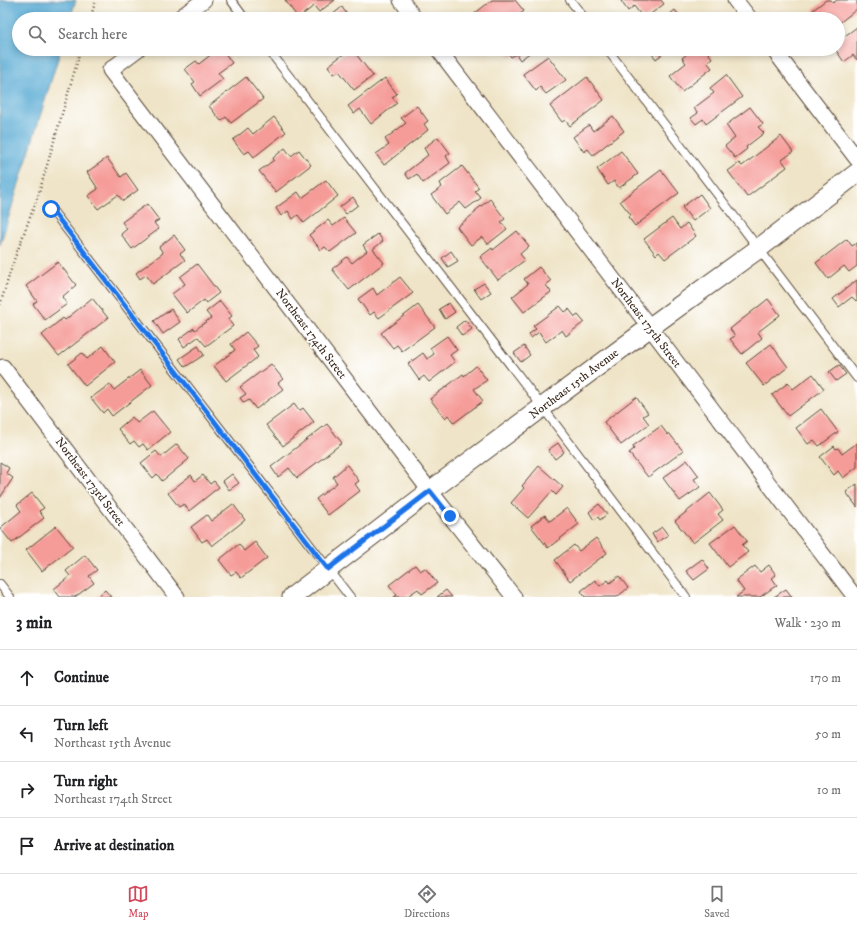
<!DOCTYPE html>
<html lang="en">
<head>
<meta charset="utf-8">
<style>
	body { margin:0; font-family:"IM FELL DW Pica",serif; background:#f6f6f6; color:#202124 }
	.stop { position:absolute; width:12px; height:12px; margin:-9px; border:3px solid #1a73e8; border-radius:50%; background:#fff }
	.stop.end { background:#1a73e8; border-color:#fff; box-shadow:0 1px 4px #0008 }
	.list { margin:0; padding:0; list-style:none }
	h2 { display:flex; justify-content:space-between; align-items:center; height:52px; margin:0; padding:0 16px; font-size:17px }
	h2 small { font-size:13px; font-weight:400; color:#757577 }
	.list li { display:grid; grid-template-columns:26px 1fr auto; gap:12px; align-items:center; box-sizing:border-box; height:56px; padding:0 16px; border-top:1px solid #e0e0e0 }
	.list b { display:block; font-size:15px; white-space:nowrap }
	.list p { margin:0; font-size:13px; white-space:nowrap; color:#757577 }
	.list em { font-size:13px; font-style:normal; color:#757577 }
	.icon { flex:none; width:22px; height:22px; fill:none; stroke:currentColor; stroke-width:2; stroke-linecap:round; stroke-linejoin:round }
	.map { position:relative; flex:none; width:857px; height:597px; overflow:hidden }
	.search { position:absolute; background:#fff; box-shadow:0 2px 6px #0003; left:12px; right:12px; top:12px; height:44px; display:flex; align-items:center; gap:10px; box-sizing:border-box; padding:0 14px; border-radius:22px; color:#757577; font-size:15px }
	.sheet { height:276px; background:#fff }
	nav { display:flex; justify-content:space-around; align-items:center; box-sizing:border-box; height:56px; border-top:1px solid #e0e0e0; background:#fff; font-size:11px; color:#757577 }
	nav a { display:grid; justify-items:center; gap:2px }
	nav .on { color:#d1495b }
	.map>svg:first-child { display:block }
	.water { fill:#59aad3; stroke:#4a6a78 }
	.building { fill:#f59b98 }
	.lines { fill:none; stroke-linecap:round; stroke-linejoin:round }
	.service-casing { stroke:#564637; stroke-width:10 }
	.minor-casing { stroke:#564637; stroke-width:17 }
	.tertiary-casing { stroke:#564637; stroke-width:21 }
	.path { stroke:#564637; stroke-width:2.5; stroke-dasharray:1 3; stroke-linecap:butt }
	.service { stroke:#fff; stroke-width:8 }
	.minor { stroke:#fff; stroke-width:15 }
	.tertiary { stroke:#fff; stroke-width:19 }
	.route { stroke:#1a73e8; stroke-width:5 }
	.labels { text-anchor:middle; dominant-baseline:central; stroke-width:3.5; stroke-linejoin:round; paint-order:stroke }
	.street-label { font-size:12px; fill:#3b2a1e; stroke:#fff }
</style>
</head>
<body>
<div class="map">
<svg width="857" height="597" viewBox="0 0 857 597">
	<rect width="100%" height="100%" fill="#fff"/>
	<filter id="ink" filterUnits="userSpaceOnUse"><feTurbulence type="fractalNoise" baseFrequency=".025" numOctaves="2"/><feDisplacementMap in="SourceGraphic" scale="8" xChannelSelector="R" yChannelSelector="G"/><feConvolveMatrix kernelMatrix="1 2 1 2 8 2 1 2 1" color-interpolation-filters="sRGB"/></filter>
	<filter id="wash" filterUnits="userSpaceOnUse"><feTurbulence type="fractalNoise" baseFrequency=".012" numOctaves="4" result="noise"/><feDisplacementMap in="SourceGraphic" scale="16" xChannelSelector="R" yChannelSelector="G"/><feGaussianBlur stdDeviation="0.9" result="paint"/><feColorMatrix in="noise" values="0 0 0 0 0 0 0 0 0 0 0 0 0 0 0 0 0 1.4 0 .05"/><feComposite in="paint" operator="in"/></filter>
	<g filter="url(#wash)">
		<rect width="100%" height="100%" fill="#efe4c7"/>
		<path class="water" d="M0,0H76L70,19H19V49H61L0,245Z"/>
		<g id="blocks">
			<path class="building" d="M285,0H335L319,12L314,6L298,18Z
				M492,0H515L524,11L514,19H477L474,14Z
				M622,0H661L664,4L644,19L634,6L628,11L621,1Z
				M826,0H831L833,3L837,0H857V9L838,24V19H820L813,10Z
				M342,7L350,19H327Z
				M675,10L682,19H664Z
				M857,27V60L853,55L844,62L835,49H838V41Z
				M218,49H222L232,63L218,73L223,79L200,96L192,84L195,82L185,69L196,61L199,64Z
				M323,49H331L326,53Z
				M350,49H352L373,76L354,90L339,71L334,74L328,66Z
				M505,49H535L520,60L516,54L511,57Z
				M648,49H669L656,59Z
				M693,49H705L712,58L707,62L712,68L682,92L670,76L686,63L682,58Z
				M548,56L566,80L546,94L540,87L536,91L523,74Z
				M726,75L742,97L706,124L703,119L696,124L691,118L698,113L694,108L714,93L710,88Z
				M246,77L263,99L231,123L226,117L221,121L209,106Z
				M587,77L604,100L570,126L565,120L562,122L550,106Z
				M385,78L397,94L392,97L397,103L371,124L360,109L354,114L348,106Z
				M417,106L428,121L424,124L428,130L384,165L376,154L389,145L385,139L406,123L401,118Z
				M750,107L763,124L758,127L764,133L746,147L747,149L735,158L725,146L735,138L726,125Z
				M613,116L624,131L593,155L588,149L584,152L573,137L589,125L593,131Z
				M274,117L286,132L254,157L249,151L244,154L233,140L248,128L253,134Z
				M781,136L793,152L782,160L787,167L747,197L728,171L739,163L742,166Z
				M438,137L450,153L446,156L450,163L423,183L417,174L409,179L405,173L428,155L424,148Z
				M285,148L291,156L299,150L311,165L276,192L259,171L274,160L273,158Z
				M621,151L638,174L619,188L614,181L608,185L597,169Z
				M107,158L121,177L126,173L138,190L123,201L118,195L98,209L88,196L98,189L87,172Z
				M462,166L479,188L475,191L481,198L466,209L460,202L445,214L431,195L442,187L440,183Z
				M661,170L679,193L635,226L628,217L631,215L620,201Z
				M326,180L338,196L304,223L298,215L293,219L288,211L281,216L276,208L298,192L302,198Z
				M700,194L710,208L693,221L682,207Z
				M353,197L358,205L346,214L340,207Z
				M490,199L505,219L501,222L507,229L488,244L482,237L471,245L457,227L476,212L475,211Z
				M147,204L159,220L154,223L159,229L132,249L121,234L127,229L122,222Z
				M344,218L356,233L330,252L325,247L321,250L309,235L328,220L333,226Z
				M672,218L680,229L687,223L696,236L665,259L659,252L656,255L644,239Z
				M517,231L529,246L520,254L525,260L498,280L480,257L492,248L493,250Z
				M378,234L383,241L373,249L384,263L349,290L332,269L347,257L352,263L367,251L363,245Z
				M174,235L185,250L180,254L185,260L153,284L146,275L140,279L136,273L163,253L159,247Z
				M847,239L852,246L857,243V266L849,272L844,266L828,279L816,263Z
				M451,251L458,261L448,267L442,258Z
				M58,262L76,285L62,297L67,304L45,320L33,304L37,301L26,286Z
				M197,264L219,293L206,303L204,300L187,313L172,294L185,284L180,277Z
				M539,267L551,281L546,285L551,292L524,312L512,297L528,284L524,279Z
				M400,277L413,293L379,318L374,312L370,315L358,299L373,288L377,295Z
				M857,280V300L856,301L852,297L839,307L833,299Z
				M484,283L491,292L481,299L474,289Z
				M92,298L108,318L59,356L42,335L63,318L65,320Z
				M768,299L780,315L758,332L762,338L742,354L730,339L735,336L730,329Z
				M220,301L232,316L228,319L233,326L206,346L198,337L184,347L179,339L194,328L195,330L211,318L206,312Z
				M449,303L455,312L445,319L439,309Z
				M418,305L435,327L402,351L397,345L393,348L381,333Z
				M560,306L565,312L569,309L575,317L578,315L584,322L566,336L562,330L546,342L539,332L531,338L529,334L536,329L533,326Z
				M171,309L180,322L163,334L154,321Z
				M465,320L472,329L462,336L456,327Z
				M246,332L258,346L253,350L258,357L226,381L214,366L235,350L231,344Z
				M447,336L457,350L450,355L455,362L429,382L424,376L419,380L408,364L423,353L427,359L434,354L430,348Z
				M771,344L788,367L764,386L746,363Z
				M103,346L115,362L85,386L68,364L82,353L87,359Z
				M198,346L204,355L185,367L179,359Z
				M524,346L530,355L521,362L514,353Z
				M271,364L283,379L278,383L283,389L256,409L249,400L244,403L240,398L246,394L240,387Z
				M839,365L846,374L836,381L829,372Z
				M476,366L487,380L474,389L483,401L454,423L448,415L445,418L430,399L463,374L464,376Z
				M140,370L152,385L112,416L107,409L103,413L91,398L110,384L114,390Z
				M813,374L824,389L788,416L772,395L788,383L793,389Z
				M636,397L648,413L643,416L649,424L621,445L604,422Z
				M294,404L299,411L303,408L314,422L283,446L266,425Z
				M821,409L838,432L819,446L814,440L808,444L796,428Z
				M153,411L170,432L148,450L143,444L139,447L134,441L130,444L118,429L132,417L137,423Z
				M327,424L342,443L297,478L289,468L278,477L271,467Z
				M661,426L668,435L669,433L683,451L648,477L629,453L634,449L633,446Z
				M558,443L564,452L555,459L548,450Z
				M857,443V467L843,478L838,471L834,475L820,457L834,446L836,449L838,448L842,454Z
				M177,444L189,459L162,481L157,474L153,478L141,463L156,451L161,457Z
				M687,460L699,476L694,479L700,487L680,501L663,478Z
				M0,462L9,468L6,473L13,478L0,498Z
				M347,465L359,481L355,484L360,491L328,515L316,499L337,483L333,477Z
				M539,466L563,487L556,495L552,491L528,518L511,503L524,488L522,486Z
				M232,474L239,483L229,490L223,481Z
				M191,475L195,481L203,475L210,484L214,481L219,487L189,511L184,504L179,507L168,493Z
				M857,484V507L846,492Z
				M32,493L44,508L39,511L44,518L12,543L0,528L21,511L17,505Z
				M710,493L723,510L718,514L723,520L693,543L675,521Z
				M233,504L245,520L212,546L207,539L202,542L191,527L207,515L211,521Z
				M599,504L607,514L600,520L598,517L594,520L589,512Z
				M567,508L579,524L548,548L531,526L545,515L550,521Z
				M735,525L747,541L742,545L748,552L728,567L710,543Z
				M56,526L73,547L42,571L26,550Z
				M662,527L668,535L657,542L652,534Z
				M596,538L607,553L570,581L555,560L574,545L579,551Z
				M255,542L267,558L241,578L236,572L231,575L219,560L239,544L244,551Z
				M85,555L97,570L89,576L94,583L75,597H60L54,589L70,576L66,571Z
				M702,559L709,569L694,580L686,571Z
				M415,565L420,571L425,568L437,583L422,594L418,589L406,597H394L397,595L389,585Z
				M769,565L776,575L772,578L777,585L760,597H736L744,591L736,580L755,566L760,572Z
				M619,576L628,588L617,597H585L581,591L595,580L600,586L608,580L610,583Z
				M786,589L792,597H774Z
				M105,590L111,597H97Z
				M446,590L452,597H437Z"/>
		</g>
	</g>
	<g filter="url(#ink)">
		<use href="#blocks" fill-opacity="0" stroke="#564637" stroke-width="1"/>
		<g class="lines">
			<defs>
				<path id="service" d="M231,0L245,19
					M570,0L585,19
					M268,49L525,384L686,597
					M607,49L857,378
					M51,209L350,597
					M0,584L10,597"/>
				<path id="minor" d="M401,0L415,19
					M735,0L750,19
					M178,19L204,0
					M138,49L110,70L430,491L514,597
					M438,49L855,597
					M773,49L857,159
					M3,367L177,597"/>
				<path id="tertiary" d="M292,597L430,491L649,328L758,249L857,173"/>
			</defs>
			<use href="#service" class="service-casing"/>
			<use href="#minor" class="minor-casing"/>
			<use href="#tertiary" class="tertiary-casing"/>
			<path class="path" d="M90,19L96,0
				M0,305L14,260L38,196L81,49"/>
			<use href="#service" class="service"/>
			<use href="#minor" class="minor"/>
			<use href="#tertiary" class="tertiary"/>
		</g>
	</g>
	<g class="lines" filter="url(#ink)">
		<path class="route" d="M51,209L328,569L430,491L450,516"/>
	</g>
	<g class="labels">
		<g class="street-label">
			<text transform="translate(646 323) rotate(53)">Northeast 175th Street</text>
			<text transform="translate(311 334) rotate(53)">Northeast 174th Street</text>
			<text transform="translate(574 384) rotate(-37)">Northeast 15th Avenue</text>
			<text transform="translate(90 482) rotate(53)">Northeast 173rd Street</text>
		</g>
	</g>
</svg>
<div class="stop" style="left:51px;top:209px"></div>
<div class="stop end" style="left:450px;top:516px"></div>
<div class="search"><svg class="icon" aria-label="search" viewBox="0 0 24 24"><circle cx="10" cy="10" r="6"/><path d="M15 15l6 6"/></svg>Search here</div>
</div>
<section class="sheet">
<h2>3 min<small>Walk · 230 m</small></h2>
<ul class="list">
<li><svg class="icon" aria-label="ahead" viewBox="0 0 24 24"><path d="M12 20V5M6 11l6-6 6 6"/></svg><div><b>Continue</b></div><em>170 m</em></li>
<li><svg class="icon" aria-label="left" viewBox="0 0 24 24"><path d="M17 20v-9H6M10 6l-5 5 5 5"/></svg><div><b>Turn left</b><p>Northeast 15th Avenue</p></div><em>50 m</em></li>
<li><svg class="icon" aria-label="right" viewBox="0 0 24 24"><path d="M7 20v-9h11M14 6l5 5-5 5"/></svg><div><b>Turn right</b><p>Northeast 174th Street</p></div><em>10 m</em></li>
<li><svg class="icon" aria-label="arrive" viewBox="0 0 24 24"><path d="M6 21V4h12l-3 4 3 4H6"/></svg><div><b>Arrive at destination</b></div></li>
</ul>
</section>
<nav>
<a class="on"><svg class="icon" aria-label="map" viewBox="0 0 24 24"><path d="M3 6l6-2 6 2 6-2v14l-6 2-6-2-6 2zM9 4v14M15 6v14"/></svg>Map</a>
<a><svg class="icon" aria-label="directions" viewBox="0 0 24 24"><path d="M12 3l9 9-9 9-9-9zM9 14v-3h6M13 9l2 2-2 2"/></svg>Directions</a>
<a><svg class="icon" aria-label="saved" viewBox="0 0 24 24"><path d="M7 4h10v16l-5-4-5 4z"/></svg>Saved</a>
</nav>
</body>
</html>
